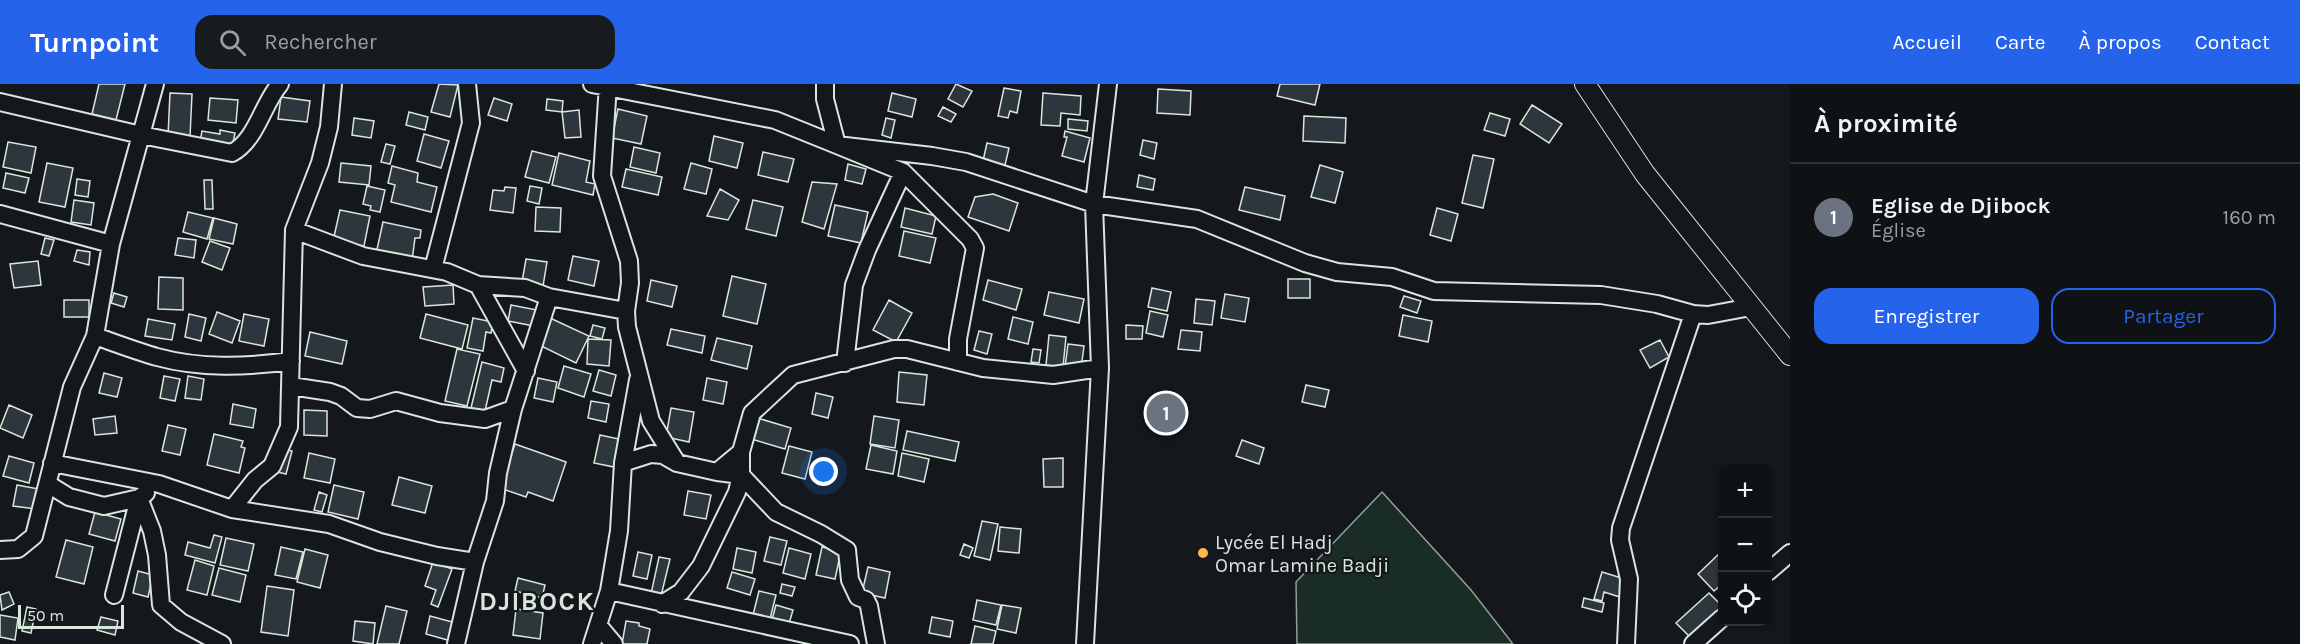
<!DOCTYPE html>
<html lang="fr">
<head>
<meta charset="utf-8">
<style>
	body { margin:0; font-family:Karla,sans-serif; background:#181b1e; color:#f1f3f6 }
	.controls { position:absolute; right:18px; bottom:18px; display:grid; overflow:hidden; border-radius:12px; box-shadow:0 2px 4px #0004 }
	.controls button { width:54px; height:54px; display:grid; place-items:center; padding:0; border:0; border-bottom:2px solid #2f3234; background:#0f1215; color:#f1f3f6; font:30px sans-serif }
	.scale { position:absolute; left:18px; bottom:15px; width:106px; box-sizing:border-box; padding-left:6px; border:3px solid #d8e6dc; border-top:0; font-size:16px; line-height:21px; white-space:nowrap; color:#d8e6dc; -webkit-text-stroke:4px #14181c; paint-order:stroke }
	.you { position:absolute; left:824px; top:388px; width:21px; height:21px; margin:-15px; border:4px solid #fff; border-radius:50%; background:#1a73e8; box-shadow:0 0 0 9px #1a73e833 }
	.badge { display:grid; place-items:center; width:39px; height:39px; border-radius:50%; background:#2563eb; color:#fff; font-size:20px; font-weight:700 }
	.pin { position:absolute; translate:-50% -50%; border:3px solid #fff; box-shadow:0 2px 6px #0006 }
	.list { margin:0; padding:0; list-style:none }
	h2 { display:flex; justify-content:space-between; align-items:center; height:78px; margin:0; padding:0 24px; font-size:26px }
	h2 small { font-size:20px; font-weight:400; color:#9b9ea0 }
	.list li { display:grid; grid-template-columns:39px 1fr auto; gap:18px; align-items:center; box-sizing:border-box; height:108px; padding:0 24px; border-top:2px solid #2f3234 }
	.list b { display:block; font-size:22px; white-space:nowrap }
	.list p { margin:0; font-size:20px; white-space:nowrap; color:#9b9ea0 }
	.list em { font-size:20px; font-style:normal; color:#9b9ea0 }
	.actions { display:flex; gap:12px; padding:18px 24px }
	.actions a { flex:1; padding:14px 0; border:2px solid #2563eb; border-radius:18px; text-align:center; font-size:21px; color:#2563eb }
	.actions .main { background:#2563eb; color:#fff }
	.icon { flex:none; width:33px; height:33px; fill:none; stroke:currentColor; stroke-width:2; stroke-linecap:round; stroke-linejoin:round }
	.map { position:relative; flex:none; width:1790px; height:560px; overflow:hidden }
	header { display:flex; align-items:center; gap:36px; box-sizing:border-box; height:84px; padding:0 30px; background:#2563eb; color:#fff }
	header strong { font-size:28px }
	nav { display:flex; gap:33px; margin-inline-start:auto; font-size:21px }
	.search { width:420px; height:54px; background:#181b1e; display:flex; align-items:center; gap:15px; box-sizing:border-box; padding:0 21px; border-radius:18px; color:#9b9ea0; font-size:22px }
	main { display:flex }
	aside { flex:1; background:#0f1215 }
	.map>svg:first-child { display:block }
	.green { fill:#1a2d24; stroke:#939e99; stroke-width:1.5 }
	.building { fill:#2c363c; stroke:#d8e6dc; stroke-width:1.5 }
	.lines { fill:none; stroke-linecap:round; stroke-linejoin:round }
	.minor-casing { stroke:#d8e6dc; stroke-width:20 }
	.major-casing { stroke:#d8e6dc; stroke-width:22 }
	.minor { stroke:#14181c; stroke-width:16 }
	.major { stroke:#14181c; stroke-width:20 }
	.poi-dot { fill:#ffb74d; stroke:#14181c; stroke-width:2 }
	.labels { text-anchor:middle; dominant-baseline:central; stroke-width:4.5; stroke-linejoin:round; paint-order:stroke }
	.poi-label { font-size:20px; fill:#d8e6dc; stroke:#14181c; text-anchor:start }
	.district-label { font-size:26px; font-weight:bold; letter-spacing:1.5px; fill:#d8e6dc; stroke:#14181c }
</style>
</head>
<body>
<header>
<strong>Turnpoint</strong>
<div class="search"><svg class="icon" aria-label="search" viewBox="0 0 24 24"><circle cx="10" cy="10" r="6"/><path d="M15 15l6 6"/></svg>Rechercher</div>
<nav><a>Accueil</a><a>Carte</a><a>À propos</a><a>Contact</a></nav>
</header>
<main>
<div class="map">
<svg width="1790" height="560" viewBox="0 0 1790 560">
	<rect width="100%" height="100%" fill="#14181c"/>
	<path class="green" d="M1382,408L1471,506L1513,560H1297L1296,498Z"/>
	<path class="building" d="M99,0H125L116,36L92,30Z
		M439,0L458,1L450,33L431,28Z
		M956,0L972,7L963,23L948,15Z
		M1280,0H1320L1315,21L1277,12Z
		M1004,4L1021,7L1017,29L1010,27L1008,34L998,32Z
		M1158,5L1191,7L1190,31L1157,29Z
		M170,9L192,10L190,53L168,52Z
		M892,9L916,15L912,33L888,27Z
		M1043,9L1081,12L1080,31L1061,29L1060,42L1041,41Z
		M281,13L310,17L307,38L278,35Z
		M210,14L238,16L236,39L208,36Z
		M494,14L512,20L507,37L488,31Z
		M547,15L563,17L562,28L546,26Z
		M1532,21L1562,40L1549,59L1520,40Z
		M943,23L956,30L951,38L938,32Z
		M618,25L647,32L641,60L612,54Z
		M579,26L581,53L565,54L562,28Z
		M409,28L428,33L425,46L406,41Z
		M1490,29L1510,35L1505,52L1484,46Z
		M1304,32L1346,34L1345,59L1303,57Z
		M354,34L374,37L371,54L352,51Z
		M886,34L895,36L891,54L882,51Z
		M1068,35L1088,37L1087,47L1068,45Z
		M220,46L235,49L232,64L200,58L202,47L220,50Z
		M1065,47L1090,54L1084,78L1062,72L1067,53H1064Z
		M424,50L449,57L441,84L417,77Z
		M714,52L743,59L737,84L709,77Z
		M1143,56L1157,59L1154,75L1140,71Z
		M8,58L36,63L31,89L3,83Z
		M987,59L1009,64L1005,81L983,77Z
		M386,60L395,62L390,80L381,78Z
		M634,63L660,69L656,89L630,83Z
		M532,67L556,73L549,99L525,93Z
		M763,68L794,75L788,98L758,91Z
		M559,69L590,77L586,98L595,100L593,111L552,101Z
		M1473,71L1494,75L1483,124L1462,119Z
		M47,79L73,84L65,123L39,118Z
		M341,79L371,82L369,101L339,98Z
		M691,79L712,85L706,110L684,105Z
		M848,80L866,85L862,100L845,96Z
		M1320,81L1343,88L1335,119L1311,113Z
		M392,82L418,89L417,98L437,103L431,128L391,118L395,101L388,99Z
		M626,85L662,93L658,111L622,103Z
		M6,89L29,94L25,109L3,104Z
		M1139,91L1155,95L1153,106L1137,103Z
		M77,95L90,97L88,113L75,111Z
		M204,96H212L213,125H205Z
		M812,98L837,100L824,145L802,138Z
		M367,102L385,106L380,128L370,126L371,122L363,120Z
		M530,102L542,104L539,120L527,117Z
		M505,103L516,104L513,129L490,126L493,106L504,107Z
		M1245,103L1285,112L1280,136L1239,126Z
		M720,105L739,116L728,136L707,132Z
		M993,110L1018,119L1009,147L968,133L975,113Z
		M74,116L94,119L91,141L71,138Z
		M753,116L783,123L776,152L746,145Z
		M835,121L868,128L861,159L828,152Z
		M536,123L561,124L560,148L535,147Z
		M905,124L936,132L932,150L901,143Z
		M1437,124L1458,130L1451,157L1430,151Z
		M340,126L370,132L364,162L333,157Z
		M188,128L213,134L207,155L183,148Z
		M214,134L237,140L233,160L209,155Z
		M383,138L421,146L420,154H415L412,177L376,170Z
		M904,147L936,154L930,179L899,172Z
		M45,154L54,156L49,172L41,170Z
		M178,154L196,156L194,174L175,171Z
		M210,157L230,164L222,186L202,178Z
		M77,166L90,168L89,181L74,177Z
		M573,172L599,177L594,202L568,196Z
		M526,175L547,178L543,202L522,198Z
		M38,177L41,201L14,204L10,180Z
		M732,192L766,200L757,240L723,232Z
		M159,193L183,194V226L158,225Z
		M1288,195H1310V214H1288Z
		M651,196L677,202L672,223L647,217Z
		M988,196L1022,205L1016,226L983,216Z
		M453,201L454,220L425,222L423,203Z
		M1152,204L1171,208L1167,227L1148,223Z
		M1049,208L1084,215L1079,239L1044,231Z
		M114,209L127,213L124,223L111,219Z
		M1225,210L1249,214L1245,238L1221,234Z
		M1404,212L1421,217L1417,229L1400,223Z
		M1196,215L1215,217L1212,241L1194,239Z
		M64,216H89V233H64Z
		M889,216L912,229L896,258L873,246Z
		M511,221L537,226L534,242L508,237Z
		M1150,227L1168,231L1163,253L1146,249Z
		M217,228L240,237L232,259L209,250Z
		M189,230L206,234L201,257L185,253Z
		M244,230L269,235L264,262L239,257Z
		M426,230L468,241L462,265L420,254Z
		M1403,231L1432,237L1428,258L1399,252Z
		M1013,233L1033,238L1028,260L1008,255Z
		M473,234L493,238L491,249L486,248L483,267L467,264Z
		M550,234L589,252L576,279L537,260Z
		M148,235L175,240L172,256L145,252Z
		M593,241L605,244L602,255L590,252Z
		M1126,241L1143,242L1142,255H1126Z
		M671,245L705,252L702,269L667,261Z
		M1181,246L1202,248L1200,267L1178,265Z
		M979,247L992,250L987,270L974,266Z
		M310,248L347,257L342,280L305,272Z
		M1049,251L1066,253L1063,283L1046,281Z
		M717,254L752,262L747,285L711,276Z
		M588,255L611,256L609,282L587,280Z
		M1660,256L1669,273L1650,284L1640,266Z
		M1068,260L1084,262L1081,285L1065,283Z
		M457,265L480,270L467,322L445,317Z
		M1033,265L1041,266L1039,279L1031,278Z
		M482,278L504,284L501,298L492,296L485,327L471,324Z
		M564,282L591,290L584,313L558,304Z
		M599,286L616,291L611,312L593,307Z
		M899,288L927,291L924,321L897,318Z
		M104,289L122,294L117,313L99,309Z
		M164,292L180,295L175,317L160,314Z
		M188,292L204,295L201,316L185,314Z
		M538,294L557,298L553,318L534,314Z
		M707,294L727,298L723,320L703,316Z
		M1306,301L1329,306L1325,323L1302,318Z
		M816,309L833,313L828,334L812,330Z
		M591,317L609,320L606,338L588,334Z
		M233,320L256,325L253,344L230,340Z
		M9,321L32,331L23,354L0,344Z
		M671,324L694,328L689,358L666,353Z
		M304,326L327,327V352L304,351Z
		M115,332L117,349L95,351L93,335Z
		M874,332L899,336L895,364L870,360Z
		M754,333L791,344L785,365L748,354Z
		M168,341L186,345L180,371L162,367Z
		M907,347L959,358L955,377L903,366Z
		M214,350L243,357L241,363L245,364L239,389L207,381Z
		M600,351L619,355L614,383L594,379Z
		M1242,356L1264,364L1259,380L1236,372Z
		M515,360L566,378L553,417L528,408L526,413L500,404Z
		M871,361L897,367L893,390L866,385Z
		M789,362L812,368L805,395L782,389Z
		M283,365L292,367L286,390L277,388Z
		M309,369L335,375L330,399L304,394Z
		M902,369L929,375L924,398L898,392Z
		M9,372L34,379L29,399L3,392Z
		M1063,374V403H1044L1043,375Z
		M399,393L432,402L425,429L392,421Z
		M17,401L39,405L36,425L13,422Z
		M334,401L364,408L358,435L328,428Z
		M688,407L711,411L706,435L684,431Z
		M319,408L327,411L322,428L314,426Z
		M95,428L121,435L115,457L89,450Z
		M982,437L998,440L990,476L974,472Z
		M1000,443L1021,445L1019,469L998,467Z
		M214,451L222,453L215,479L185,471L188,458L210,464Z
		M770,453L787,457L781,481L764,477Z
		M226,454L254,460L248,487L220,481Z
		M66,456L93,463L84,500L56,493Z
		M964,460L973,464L969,474L960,471Z
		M281,463L303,468L296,495L275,491Z
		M822,463L841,467L835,495L816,491Z
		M737,464L756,468L752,489L733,485Z
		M789,464L811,470L805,495L783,489Z
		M305,465L328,471L320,504L297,498Z
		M1722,467V500L1714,507L1698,490Z
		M638,468L652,471L647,495L633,492Z
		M659,473L670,475L661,512L651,510Z
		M195,476L214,482L207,511L187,506Z
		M433,478L452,485L438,523L431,520L436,506L425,502Z
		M868,483L890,488L885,514L862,509Z
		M219,484L246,491L240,518L212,511Z
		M138,487L153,491L148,513L133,509Z
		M732,488L755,495L750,511L727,504Z
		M1602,488L1628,496L1623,514L1604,508L1602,517L1594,515Z
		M518,494L545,501L542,514L515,507Z
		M782,500L795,503L792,512L780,509Z
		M267,502L294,506L288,552L261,548Z
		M759,507L776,511L770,535L753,531Z
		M9,508L14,520L2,526L0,511Z
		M1709,509L1722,522L1690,553L1676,539Z
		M1584,514L1604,519L1602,528L1582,523Z
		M977,516L1001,521L996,541L973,536Z
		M776,521L793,526L788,543L771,539Z
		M1002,521L1021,524L1016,549L997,545Z
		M386,522L407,527L399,560H377Z
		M27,523L36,525L31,549L22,547Z
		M516,525L543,529L540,555L513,551Z
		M0,531L18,534L15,556L0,553Z
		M430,532L456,539L451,557L426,550Z
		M101,533L118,537L115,551L97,546Z
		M932,533L953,537L950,553L929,549Z
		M355,537L375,539L373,560L353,557Z
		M626,537L639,539V542L650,545L647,560H622Z
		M975,542L996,547L993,560H971Z"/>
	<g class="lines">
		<defs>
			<path id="minor" d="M592,0L775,36L837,61L932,72L966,78L1094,120L1197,135L1305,179L1337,188L1392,193L1434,207L1601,211L1657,220L1693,230L1708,231L1751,223
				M608,0L602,92L629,177L630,199L626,227L627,243L651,337L677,379
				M825,0V15L837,61L903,88L970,155L975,164L958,255V278
				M0,18L141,51L232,69C257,55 262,21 280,0
				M0,130L111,160
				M294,146L363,172L447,188L478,201L525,204L549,213L626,227
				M433,185L471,39L467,0
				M478,201L526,287
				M95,252C115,259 136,267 157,273C201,285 246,283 291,277
				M845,279L854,201L867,166L903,88
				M291,302L330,308L341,312L357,324L370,325L396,317L440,329L485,335L513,325
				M52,379L159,400L232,425L329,440L380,458L437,472L475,478
				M623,379L651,370L663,371L677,379L717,388L741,368
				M717,388L741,391L776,428L821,450L847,466L850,496L858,513L866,516L869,522L876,560
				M48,400L69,413L104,422L139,414L146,409
				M139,414L152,447L157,471L161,521L181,538L222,560
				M232,425L255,396L272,382L289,343L294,146L320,79L329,43L333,0
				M0,466L18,465L34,452L72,303L95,252L111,160L155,0
				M1768,488L1790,469
				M609,507L850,560
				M114,511L139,414
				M662,520L681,508L701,482L737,408L741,391V368L752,329L793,291L894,265H907L983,284L1053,291L1100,284
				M598,541L614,560
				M456,560L475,478L495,417L498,389L513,325L549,213
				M592,560L609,507L619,447L623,379L638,296
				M1085,560L1100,284L1094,120L1108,0
				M1626,560L1629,495L1620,456L1621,444L1693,230
				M1693,560L1722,534"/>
			<path id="major" d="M1585,0L1645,90L1790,271"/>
		</defs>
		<use href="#minor" class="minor-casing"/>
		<use href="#major" class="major-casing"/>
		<use href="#minor" class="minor"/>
		<use href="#major" class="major"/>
	</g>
	<circle class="poi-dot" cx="1203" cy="469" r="6"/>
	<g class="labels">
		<g class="poi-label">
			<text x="1215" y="458">Lycée El Hadj<tspan x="1215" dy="23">Omar Lamine Badji</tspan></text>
		</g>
		<g class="district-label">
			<text x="537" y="517">DJIBOCK</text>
		</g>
	</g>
</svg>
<div class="controls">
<button>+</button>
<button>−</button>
<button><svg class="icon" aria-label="locate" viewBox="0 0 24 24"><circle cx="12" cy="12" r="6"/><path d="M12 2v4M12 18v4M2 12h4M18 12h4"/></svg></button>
</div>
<div class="scale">50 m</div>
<div class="you"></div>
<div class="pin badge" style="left:1166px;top:329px;background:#6b7280">1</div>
</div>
<aside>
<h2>À proximité<small></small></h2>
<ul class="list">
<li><span class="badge" style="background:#6b7280">1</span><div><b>Eglise de Djibock</b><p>Église</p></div><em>160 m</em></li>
</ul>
<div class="actions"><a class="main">Enregistrer</a><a>Partager</a></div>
</aside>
</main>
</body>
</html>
